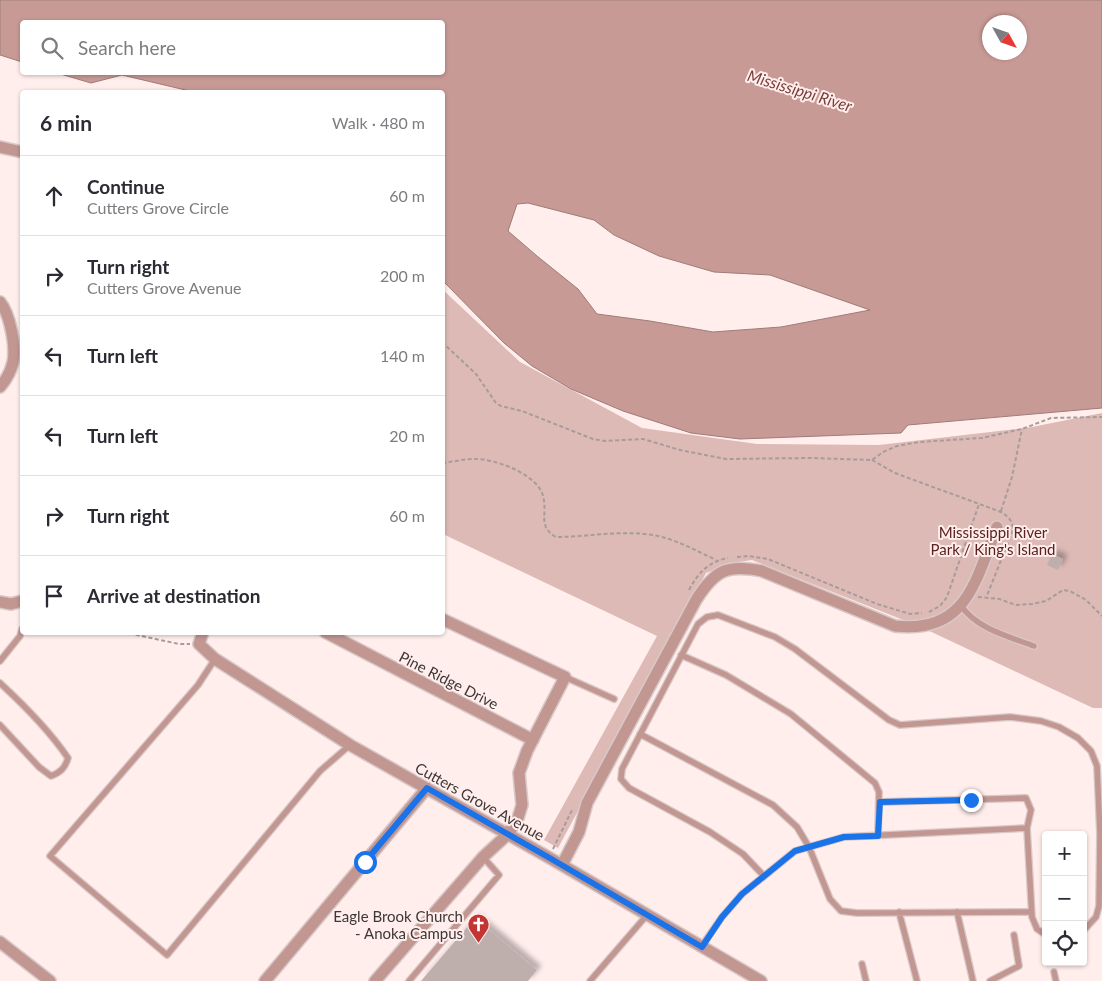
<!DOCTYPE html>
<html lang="en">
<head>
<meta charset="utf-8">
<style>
	body { margin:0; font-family:Lato,sans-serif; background:#f2f2f3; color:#2b2b33 }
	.controls { position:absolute; right:15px; bottom:15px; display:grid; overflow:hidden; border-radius:5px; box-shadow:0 1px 4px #0004 }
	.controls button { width:45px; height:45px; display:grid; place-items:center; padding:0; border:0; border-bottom:1px solid #e1e1e2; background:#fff; color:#2b2b33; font:25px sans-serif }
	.compass { position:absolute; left:982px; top:15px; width:45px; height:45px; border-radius:50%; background:#fff; box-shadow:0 1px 4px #0004; rotate:130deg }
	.stop { position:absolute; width:15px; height:15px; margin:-11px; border:4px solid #1a73e8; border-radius:50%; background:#fff }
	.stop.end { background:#1a73e8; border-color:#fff; box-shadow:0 1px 5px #0008 }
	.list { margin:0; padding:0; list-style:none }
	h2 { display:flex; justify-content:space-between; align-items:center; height:65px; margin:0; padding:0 20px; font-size:21px }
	h2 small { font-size:16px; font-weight:400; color:#7c7c81 }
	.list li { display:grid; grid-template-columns:32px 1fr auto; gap:15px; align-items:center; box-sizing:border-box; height:80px; padding:0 20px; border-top:1px solid #e1e1e2 }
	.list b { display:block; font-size:19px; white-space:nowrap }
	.list p { margin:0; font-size:16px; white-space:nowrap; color:#7c7c81 }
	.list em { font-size:16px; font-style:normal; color:#7c7c81 }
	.icon { flex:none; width:28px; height:28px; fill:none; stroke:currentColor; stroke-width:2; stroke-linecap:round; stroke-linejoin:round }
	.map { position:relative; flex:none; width:1102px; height:981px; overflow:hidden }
	.search { position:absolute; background:#fff; box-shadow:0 1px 4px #0004; left:20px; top:20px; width:425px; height:55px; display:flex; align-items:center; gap:12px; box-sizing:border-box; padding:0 18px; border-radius:5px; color:#7c7c81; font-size:19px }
	.panel { position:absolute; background:#fff; box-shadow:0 1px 4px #0004; left:20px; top:90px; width:425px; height:545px; border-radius:5px }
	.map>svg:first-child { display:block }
	.green { fill:#ddbab6 }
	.water { fill:#c89a96; stroke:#9e7c79; fill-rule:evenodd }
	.building { fill:#beaeac; filter:url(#shadow) }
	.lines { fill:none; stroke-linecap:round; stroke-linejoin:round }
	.lane-casing { stroke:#d8c9c8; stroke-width:8 }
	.street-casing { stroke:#d8c9c8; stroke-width:14 }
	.path { stroke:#a89c9a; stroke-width:2; stroke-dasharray:4 2.5; stroke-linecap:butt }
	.lane { stroke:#c29792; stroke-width:5.5 }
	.street { stroke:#c29792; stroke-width:11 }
	.route { stroke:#1a73e8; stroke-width:6 }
	.labels { text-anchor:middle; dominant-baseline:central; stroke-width:4; stroke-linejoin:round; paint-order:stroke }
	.park-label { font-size:15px; fill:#5b211e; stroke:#ffeeec }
	.street-label { font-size:15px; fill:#3d3736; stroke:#ffeeec }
	.poi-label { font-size:15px; fill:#3d3736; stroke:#ffeeec; text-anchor:end }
	.water-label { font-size:16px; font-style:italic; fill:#793c38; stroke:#ffeeec }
</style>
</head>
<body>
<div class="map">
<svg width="1102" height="981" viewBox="0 0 1102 981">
	<defs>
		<filter id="shadow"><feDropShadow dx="4.5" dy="-4.5" stdDeviation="2.5" flood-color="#0004"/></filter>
	</defs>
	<rect width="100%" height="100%" fill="#ffeeec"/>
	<path class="green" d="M442,289L520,362L642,428L757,444L879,445L1032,427L1102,413V708H1093L921,627L752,560L731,563L706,573L558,848L544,840L657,636L443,534Z"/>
	<path class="water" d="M0,0H1102V408L908,425L901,433L740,439L691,433L623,411L571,389L532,366L504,343L443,281L442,92H194L122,75L91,83L57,73L442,72V22H22V62L0,55ZM990,22H1020V52H990ZM528,203L594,220L614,235L659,256L714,272L770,275L870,310L781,327L713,332L650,321L597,314L578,289L537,256L508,231L517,204Z"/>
	<path class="building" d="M1052,554L1063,559L1058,570L1047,565Z
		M475,918L537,970L528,981H421Z"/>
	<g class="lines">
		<defs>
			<path id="lane" d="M961,606C978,629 1007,636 1034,646
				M681,655L726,675L791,714L875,783L879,792L878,835
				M215,659L198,685L50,856L167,955L320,771L350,745
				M0,661L20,636L22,629
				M565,677L614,699
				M0,683C25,706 49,730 68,758C65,768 61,772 51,776L39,767L0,725
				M640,734L773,805L797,827L809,847L830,899L841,911L857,913L1031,912
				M880,802L1026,798L1031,810L1027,828L1032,917L1037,929L1046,935
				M763,875L743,854L710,832L629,788L621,779L622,769L698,624L707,617L718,615L775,637L795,649L889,720L900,725L1010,717L1041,721L1059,727L1078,738L1091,751L1097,766L1100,834L1099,906L1096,917L1083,931
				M899,912L917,981
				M957,912L973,981
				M701,947L722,917L742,894L795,851L844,837L1027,828
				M862,964L866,981
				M1054,972L1056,981
				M409,981L499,875L483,857
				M590,981L647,915
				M990,981L1019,966L1014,935"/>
			<path id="street" d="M0,147L22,152
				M0,302C10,314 16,346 13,362C11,371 6,380 0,387
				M0,602L11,604L22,601
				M203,632L199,644L215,659L350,745L548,857L761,981
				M325,632L533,740
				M562,865L579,832L587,803L696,600C715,570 727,564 762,571L895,626C967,634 975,581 997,527
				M0,942L50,981
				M265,981L427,788
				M375,981L483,857L508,834L518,818L522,805L519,773L527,751L565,677L442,619"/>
		</defs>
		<use href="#lane" class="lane-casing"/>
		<use href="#street" class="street-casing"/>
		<path class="path" d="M442,342L476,374L496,403L501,406L522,411L593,439L605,441L643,439L680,450L726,459L811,458L872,460L883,452L897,446L919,442L982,438L1022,429L1051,418L1102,417
			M872,460L895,473L1001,512C1008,516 1013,521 1013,530L986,598
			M442,463C453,462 463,459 474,459C493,458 538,474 543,496C548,514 537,526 556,537C589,537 625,529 658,536C679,541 697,551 716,560
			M1001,511L1012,477L1022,429
			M737,557L748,556L768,559L877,604L910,614L922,613
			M689,590C698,573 708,562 728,558
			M978,597L999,599L1016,605L1032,604L1046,601L1063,590L1070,591L1086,600L1102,616
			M929,612L940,606L947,597L979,504
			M123,632L179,644H190
			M553,849L573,808"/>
		<use href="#lane" class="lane"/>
		<use href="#street" class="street"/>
	</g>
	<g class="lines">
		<path class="route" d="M365,862L427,788L548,857L702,947L722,917L742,894L795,851L844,837L878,836L880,802L971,800"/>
	</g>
	<defs>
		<symbol id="church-pin" viewBox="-11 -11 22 30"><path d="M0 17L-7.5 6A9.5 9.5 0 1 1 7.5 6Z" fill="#c33434" stroke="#ffeeec"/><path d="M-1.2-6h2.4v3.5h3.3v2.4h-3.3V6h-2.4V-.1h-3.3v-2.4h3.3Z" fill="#fff"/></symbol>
	</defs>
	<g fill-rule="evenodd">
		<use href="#church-pin" x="466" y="912" width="25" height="34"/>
	</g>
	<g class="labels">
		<g class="park-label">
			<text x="993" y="532">Mississippi River<tspan x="993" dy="17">Park / King's Island</tspan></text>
		</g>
		<g class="street-label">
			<text transform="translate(449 680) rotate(27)">Pine Ridge Drive</text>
			<text transform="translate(480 801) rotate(29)">Cutters Grove Avenue</text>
		</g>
		<g class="poi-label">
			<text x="463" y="916">Eagle Brook Church<tspan x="463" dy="17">- Anoka Campus</tspan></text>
		</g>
		<g class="water-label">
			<text transform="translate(800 90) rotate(17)">Mississippi River</text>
		</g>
	</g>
</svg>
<div class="controls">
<button>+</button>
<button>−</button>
<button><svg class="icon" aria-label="locate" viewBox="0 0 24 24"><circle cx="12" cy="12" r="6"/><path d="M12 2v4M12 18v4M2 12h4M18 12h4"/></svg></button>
</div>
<svg class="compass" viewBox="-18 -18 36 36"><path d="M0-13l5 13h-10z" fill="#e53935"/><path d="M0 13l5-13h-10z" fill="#7c7c81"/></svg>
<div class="stop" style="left:365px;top:862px"></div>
<div class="stop end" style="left:971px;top:800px"></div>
<div class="search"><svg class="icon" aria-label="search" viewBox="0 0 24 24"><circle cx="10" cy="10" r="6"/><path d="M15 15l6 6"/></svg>Search here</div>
<section class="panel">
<h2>6 min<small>Walk · 480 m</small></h2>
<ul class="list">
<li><svg class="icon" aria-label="ahead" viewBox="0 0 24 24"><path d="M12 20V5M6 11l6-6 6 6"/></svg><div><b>Continue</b><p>Cutters Grove Circle</p></div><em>60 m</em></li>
<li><svg class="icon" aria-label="right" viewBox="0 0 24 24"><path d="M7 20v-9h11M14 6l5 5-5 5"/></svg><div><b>Turn right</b><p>Cutters Grove Avenue</p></div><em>200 m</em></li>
<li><svg class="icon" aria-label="left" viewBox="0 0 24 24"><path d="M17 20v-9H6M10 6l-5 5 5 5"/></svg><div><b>Turn left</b></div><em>140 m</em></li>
<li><svg class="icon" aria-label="left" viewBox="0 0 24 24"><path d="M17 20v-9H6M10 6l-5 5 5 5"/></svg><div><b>Turn left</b></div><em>20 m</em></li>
<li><svg class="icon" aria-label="right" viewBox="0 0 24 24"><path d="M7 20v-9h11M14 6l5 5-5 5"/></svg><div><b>Turn right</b></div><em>60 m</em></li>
<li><svg class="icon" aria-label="arrive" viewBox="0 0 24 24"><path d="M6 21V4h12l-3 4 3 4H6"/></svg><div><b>Arrive at destination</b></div></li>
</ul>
</section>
</div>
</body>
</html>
